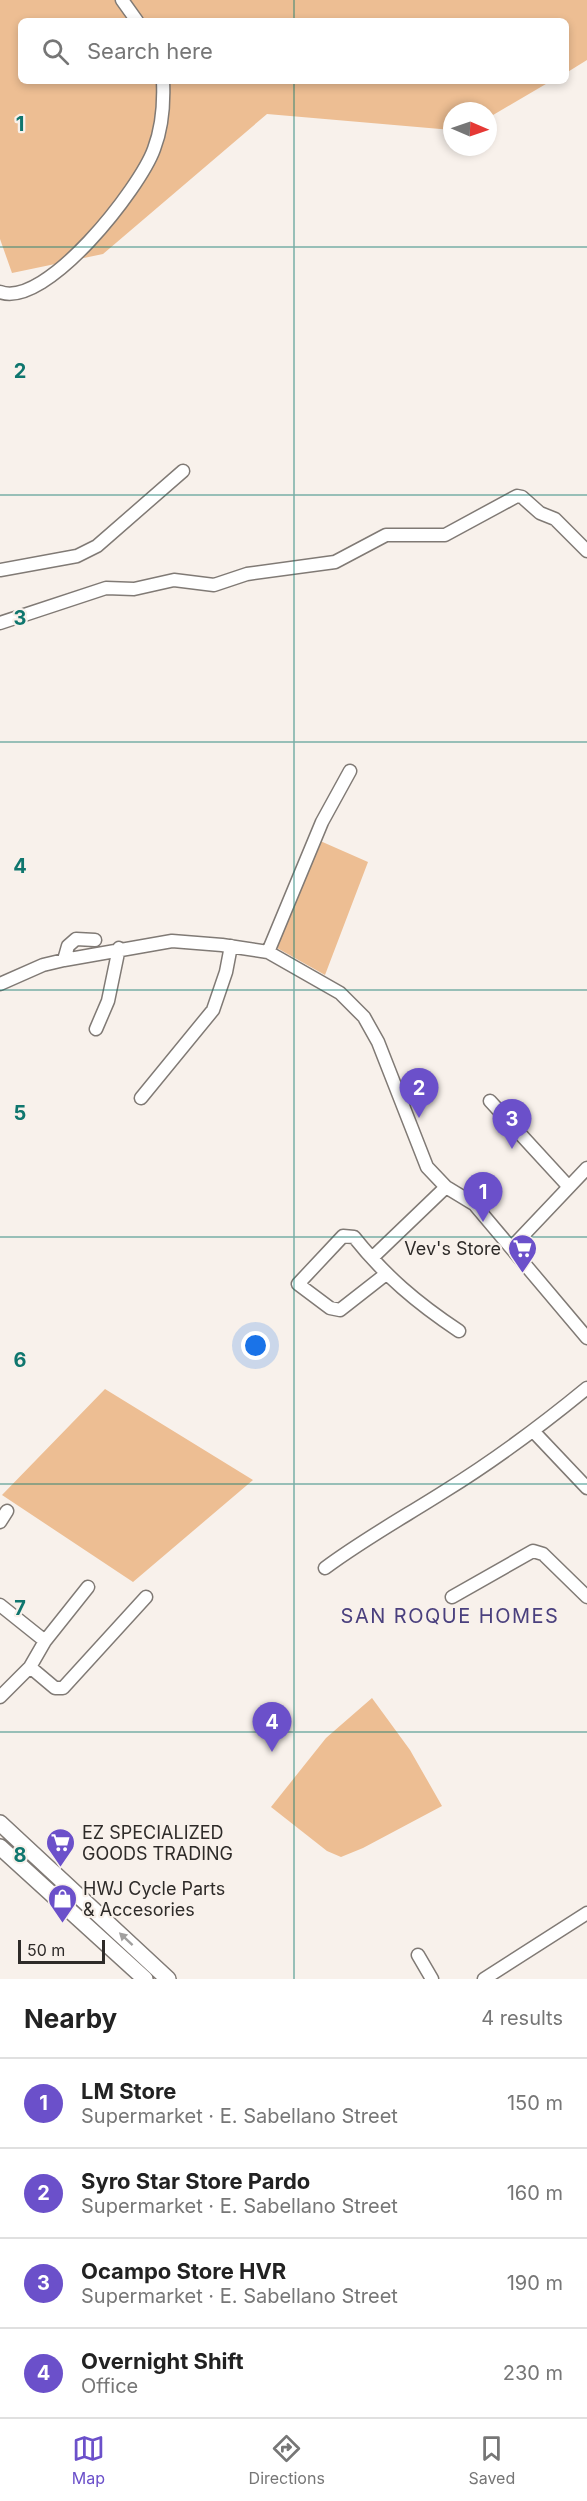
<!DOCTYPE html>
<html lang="en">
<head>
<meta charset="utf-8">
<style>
	body { margin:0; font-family:Inter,sans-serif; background:#f2f2f2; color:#222 }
	.compass { position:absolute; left:443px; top:102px; width:54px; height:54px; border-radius:50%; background:#fff; box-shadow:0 3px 9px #0003; rotate:92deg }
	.scale { position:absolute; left:18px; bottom:15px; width:87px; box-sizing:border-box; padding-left:6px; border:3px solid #2e2b29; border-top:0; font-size:16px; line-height:21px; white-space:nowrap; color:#2e2b29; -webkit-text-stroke:4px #f8f1eb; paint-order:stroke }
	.you { position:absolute; left:256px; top:1346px; width:21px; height:21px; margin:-15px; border:4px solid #fff; border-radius:50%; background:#1a73e8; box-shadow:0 0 0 9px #1a73e833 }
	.badge { display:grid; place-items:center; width:39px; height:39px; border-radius:50%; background:#6b50ca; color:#fff; font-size:20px; font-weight:700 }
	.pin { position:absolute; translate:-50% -50px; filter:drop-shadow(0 2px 3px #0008) }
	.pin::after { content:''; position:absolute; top:32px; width:21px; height:18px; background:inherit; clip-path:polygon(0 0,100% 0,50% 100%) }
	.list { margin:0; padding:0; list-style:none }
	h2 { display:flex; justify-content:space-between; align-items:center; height:78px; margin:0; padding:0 24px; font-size:26px }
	h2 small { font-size:20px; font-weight:400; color:#767676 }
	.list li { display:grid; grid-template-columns:39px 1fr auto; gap:18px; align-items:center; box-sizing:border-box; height:90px; padding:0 24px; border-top:2px solid #e0e0e0 }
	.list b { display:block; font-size:22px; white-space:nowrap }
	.list p { margin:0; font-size:20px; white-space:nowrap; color:#767676 }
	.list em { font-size:20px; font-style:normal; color:#767676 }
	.icon { flex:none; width:33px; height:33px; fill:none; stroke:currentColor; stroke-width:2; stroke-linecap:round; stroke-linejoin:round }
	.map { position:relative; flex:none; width:587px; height:1979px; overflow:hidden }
	.search { position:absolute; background:#fff; box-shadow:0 3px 9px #0003; left:18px; right:18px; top:18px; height:66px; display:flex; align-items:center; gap:15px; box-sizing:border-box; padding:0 21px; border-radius:9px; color:#767676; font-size:22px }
	.sheet { height:438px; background:#fff }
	nav { display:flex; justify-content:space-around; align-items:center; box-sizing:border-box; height:84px; border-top:2px solid #e0e0e0; background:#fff; font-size:16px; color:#767676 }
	nav a { display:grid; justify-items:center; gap:3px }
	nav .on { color:#6b50ca }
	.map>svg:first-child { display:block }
	.green { fill:#edbe93 }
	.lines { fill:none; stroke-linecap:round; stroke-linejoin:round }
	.minor-casing { stroke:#807a75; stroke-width:15 }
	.major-casing { stroke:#807a75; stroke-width:18 }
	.minor { stroke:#fff; stroke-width:12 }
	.major { stroke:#fff; stroke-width:15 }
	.oneway { fill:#a1a09f }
	.grid { fill:none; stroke:#0f766e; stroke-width:1.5; stroke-opacity:0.55 }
	.labels { text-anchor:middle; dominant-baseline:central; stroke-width:4.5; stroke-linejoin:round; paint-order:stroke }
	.poi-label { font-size:18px; fill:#2e2b29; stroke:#f8f1eb; text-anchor:start }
	.neighbourhood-label { font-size:20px; letter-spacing:1.5px; fill:#4a407e; stroke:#f8f1eb }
	.grid-label { font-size:20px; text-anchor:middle; font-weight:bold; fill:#0f766e; stroke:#f8f1eb; stroke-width:4.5; stroke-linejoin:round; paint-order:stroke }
</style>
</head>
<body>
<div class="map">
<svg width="587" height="1979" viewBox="0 0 587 1979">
	<rect width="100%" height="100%" fill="#f8f1eb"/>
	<path class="green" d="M0,0H587V60L566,73V21H21V81H551L488,118V111H452V130L267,114L103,254L12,273L0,239Z
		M318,840L368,862L325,975L277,948Z
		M105,1389L253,1480L133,1582L2,1495Z
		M372,1698L410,1750L442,1806L363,1848L341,1857L327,1851L271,1807L326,1738Z"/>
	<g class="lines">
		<defs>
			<path id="minor" d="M122,0L137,21
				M0,292C46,309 140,188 154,149C162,128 164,103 163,81
				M0,570L77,556L97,546L183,471
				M0,623L106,588L134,589L174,580L214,585L247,574L335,562L386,535H445L517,496L522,497L540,513L555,519L587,551
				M268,952L322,822L350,771
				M64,960L68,946L76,939L95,940
				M0,984L43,965L64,960L172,941L222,945L268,952L340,993L364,1017L378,1042L427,1167L446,1187L474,1204L587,1338
				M96,1029L108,1001L119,948
				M141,1098L213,1010L226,972L231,946
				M490,1101L569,1187
				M512,1247L587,1168
				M372,1258L446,1187
				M386,1274L340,1310L330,1308L298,1284L343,1236L354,1237C385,1276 417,1303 459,1331
				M534,1432L587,1488
				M0,1522L7,1511
				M325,1568C364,1539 404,1517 445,1491C495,1460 542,1425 587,1388
				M452,1597L533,1551L543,1554L587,1597
				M0,1605L45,1641
				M30,1667L55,1688H63L146,1597
				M0,1697L30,1667L45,1641L88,1587
				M418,1955L432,1979
				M484,1979L587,1913"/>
			<path id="major" d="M0,1823L168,1979
				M0,1847L145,1979"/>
		</defs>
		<use href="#minor" class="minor-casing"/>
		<use href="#major" class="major-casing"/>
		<use href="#minor" class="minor"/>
		<use href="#major" class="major"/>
	</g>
	<defs><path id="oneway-solid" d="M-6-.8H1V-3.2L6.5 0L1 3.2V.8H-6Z" transform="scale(1.5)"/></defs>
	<use class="oneway" href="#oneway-solid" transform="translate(126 1939) rotate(-137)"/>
	<path class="grid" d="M294,0V21M294,81V1979M0,247H587M0,495H587M0,742H587M0,990H587M0,1237H587M0,1484H587M0,1732H587"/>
	<defs>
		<symbol id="supermarket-pin" viewBox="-11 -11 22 30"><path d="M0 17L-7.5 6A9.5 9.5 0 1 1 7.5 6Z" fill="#6b50ca" stroke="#f8f1eb"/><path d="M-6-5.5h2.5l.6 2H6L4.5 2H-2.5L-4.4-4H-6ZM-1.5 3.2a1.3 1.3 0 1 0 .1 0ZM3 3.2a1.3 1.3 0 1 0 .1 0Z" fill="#fff"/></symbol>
		<symbol id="shop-pin" viewBox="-11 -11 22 30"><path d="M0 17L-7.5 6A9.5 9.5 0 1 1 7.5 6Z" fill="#6b50ca" stroke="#f8f1eb"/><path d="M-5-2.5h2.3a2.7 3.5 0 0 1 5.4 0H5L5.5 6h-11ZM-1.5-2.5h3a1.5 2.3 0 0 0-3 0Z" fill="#fff"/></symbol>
	</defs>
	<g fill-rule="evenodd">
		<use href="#supermarket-pin" x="506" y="1232" width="33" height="45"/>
		<use href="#supermarket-pin" x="44" y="1826" width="33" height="45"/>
		<use href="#shop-pin" x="46" y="1882" width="33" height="45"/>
	</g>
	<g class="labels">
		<g class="poi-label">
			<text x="501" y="1248" text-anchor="end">Vev's Store</text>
			<text x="82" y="1832">EZ SPECIALIZED<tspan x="82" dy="21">GOODS TRADING</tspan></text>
			<text x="83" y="1888">HWJ Cycle Parts<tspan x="83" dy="21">&amp; Accesories</tspan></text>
		</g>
		<g class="neighbourhood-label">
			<text x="450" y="1616">SAN ROQUE HOMES</text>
		</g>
	</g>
	<g class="grid-label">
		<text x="20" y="131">1</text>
		<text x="20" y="378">2</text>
		<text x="20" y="625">3</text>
		<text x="20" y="873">4</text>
		<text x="20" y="1120">5</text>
		<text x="20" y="1367">6</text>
		<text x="20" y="1615">7</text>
		<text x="20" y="1862">8</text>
	</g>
</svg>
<svg class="compass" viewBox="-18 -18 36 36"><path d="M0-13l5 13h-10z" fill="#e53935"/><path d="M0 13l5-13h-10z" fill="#767676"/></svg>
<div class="scale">50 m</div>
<div class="you"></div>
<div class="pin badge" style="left:483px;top:1222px">1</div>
<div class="pin badge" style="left:419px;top:1118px">2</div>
<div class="pin badge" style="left:512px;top:1149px">3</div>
<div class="pin badge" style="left:272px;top:1752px">4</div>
<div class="search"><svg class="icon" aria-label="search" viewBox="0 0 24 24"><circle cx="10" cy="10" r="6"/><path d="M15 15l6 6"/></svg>Search here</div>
</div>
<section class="sheet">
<h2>Nearby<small>4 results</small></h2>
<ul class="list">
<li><span class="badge">1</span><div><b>LM Store</b><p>Supermarket · E. Sabellano Street</p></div><em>150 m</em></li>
<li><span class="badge">2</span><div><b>Syro Star Store Pardo</b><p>Supermarket · E. Sabellano Street</p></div><em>160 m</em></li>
<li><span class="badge">3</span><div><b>Ocampo Store HVR</b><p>Supermarket · E. Sabellano Street</p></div><em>190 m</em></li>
<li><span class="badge">4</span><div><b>Overnight Shift</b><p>Office</p></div><em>230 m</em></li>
</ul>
</section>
<nav>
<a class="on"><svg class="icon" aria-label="map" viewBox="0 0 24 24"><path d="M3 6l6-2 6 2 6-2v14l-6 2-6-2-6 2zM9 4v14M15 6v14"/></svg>Map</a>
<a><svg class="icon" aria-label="directions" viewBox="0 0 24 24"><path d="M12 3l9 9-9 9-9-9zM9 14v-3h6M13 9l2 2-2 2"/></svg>Directions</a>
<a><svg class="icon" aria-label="saved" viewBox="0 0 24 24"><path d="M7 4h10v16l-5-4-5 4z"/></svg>Saved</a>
</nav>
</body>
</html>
